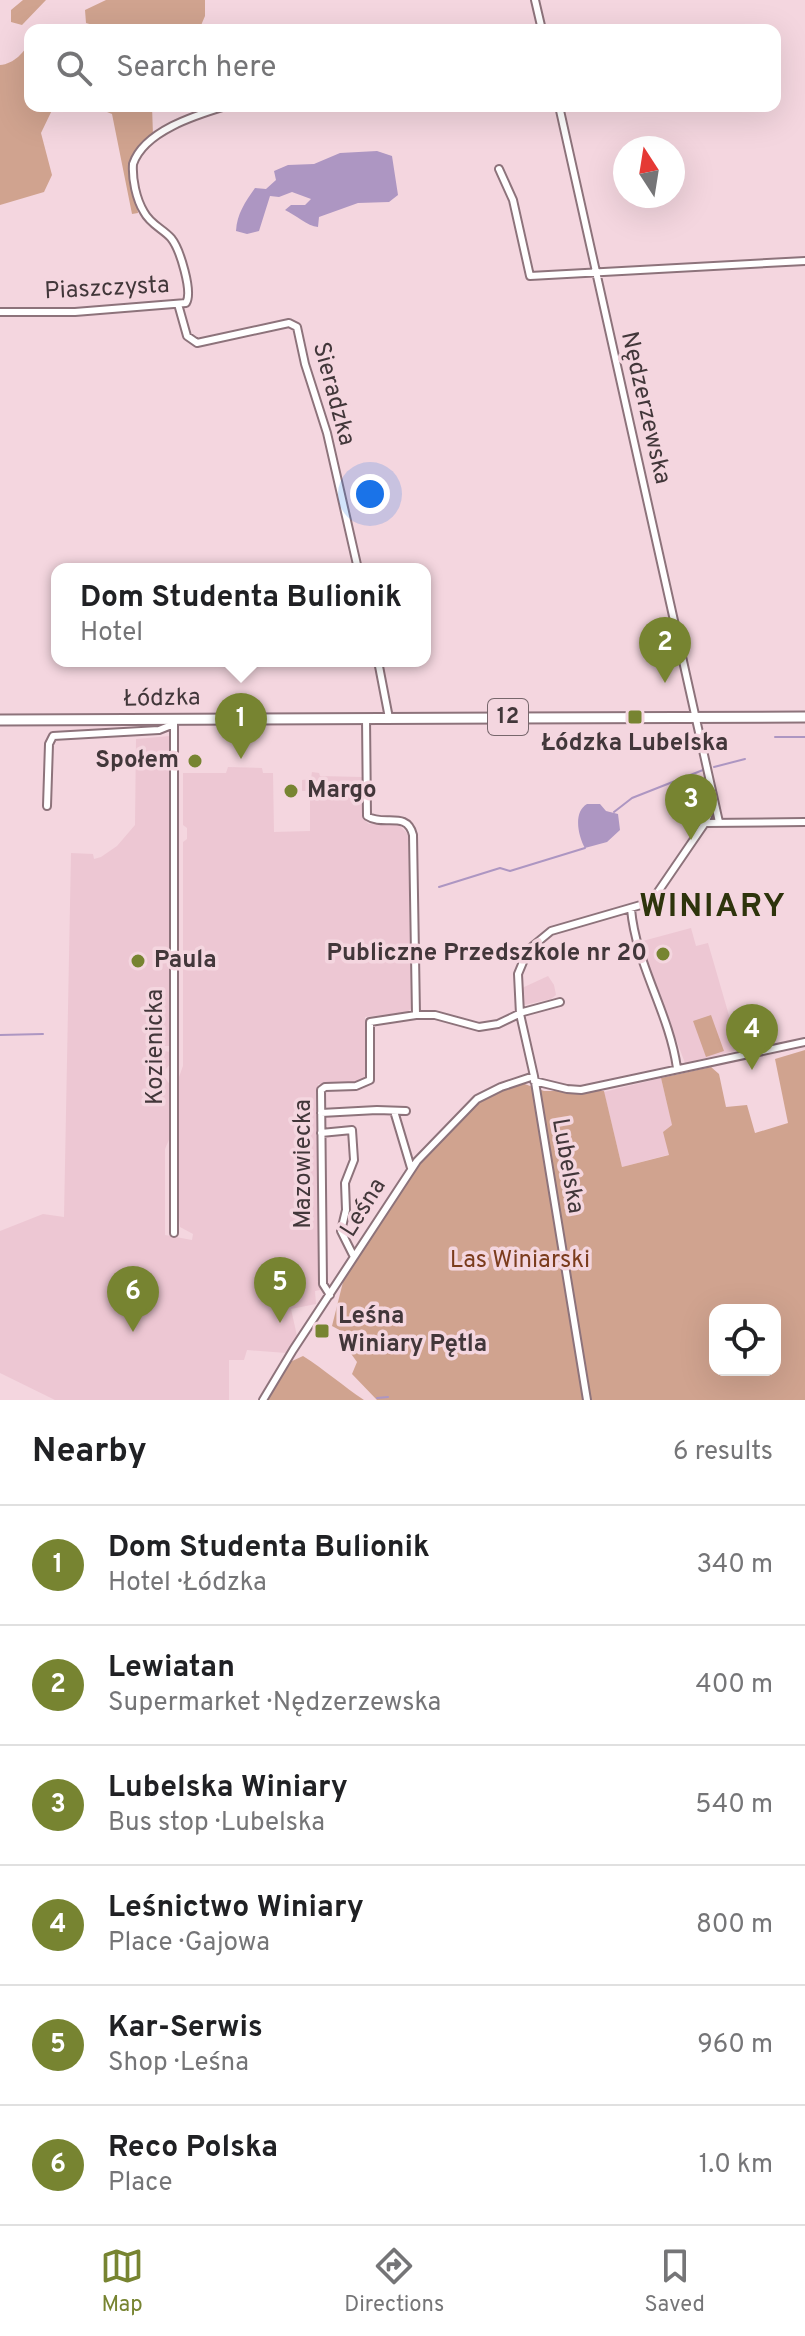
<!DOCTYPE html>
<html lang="en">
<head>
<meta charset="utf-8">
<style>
	body { margin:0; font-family:Overpass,sans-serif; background:#f6f6f6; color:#202124 }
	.controls { position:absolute; right:24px; bottom:24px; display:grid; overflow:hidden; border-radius:16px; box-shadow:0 8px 32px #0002 }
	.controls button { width:72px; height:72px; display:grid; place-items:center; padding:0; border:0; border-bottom:2px solid #e0e0e0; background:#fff; color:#202124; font:40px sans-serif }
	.compass { position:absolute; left:613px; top:136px; width:72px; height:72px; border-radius:50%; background:#fff; box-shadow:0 8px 32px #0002; rotate:348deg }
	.you { position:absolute; left:370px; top:494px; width:28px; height:28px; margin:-20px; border:6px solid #fff; border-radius:50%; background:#1a73e8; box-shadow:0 0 0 12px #1a73e833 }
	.badge { display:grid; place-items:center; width:52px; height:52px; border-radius:50%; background:#778431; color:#fff; font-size:26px; font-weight:700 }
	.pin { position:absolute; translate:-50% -66px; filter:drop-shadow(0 2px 4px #0008) }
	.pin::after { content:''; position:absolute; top:42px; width:28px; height:24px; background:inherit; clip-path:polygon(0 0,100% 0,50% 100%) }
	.popup { position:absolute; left:51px; top:563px; width:380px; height:104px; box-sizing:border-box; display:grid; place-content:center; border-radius:16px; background:#fff; filter:drop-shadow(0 2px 6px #0005); font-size:26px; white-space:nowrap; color:#757577 }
	.popup b { font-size:30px; color:#202124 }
	.popup::after { content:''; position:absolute; left:50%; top:100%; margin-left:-16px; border:16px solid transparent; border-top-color:#fff }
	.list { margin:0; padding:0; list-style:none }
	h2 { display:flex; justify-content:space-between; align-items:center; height:104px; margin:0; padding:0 32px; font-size:34px }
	h2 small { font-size:26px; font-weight:400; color:#757577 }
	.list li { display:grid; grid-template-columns:52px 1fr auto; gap:24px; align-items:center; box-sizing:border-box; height:120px; padding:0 32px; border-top:2px solid #e0e0e0 }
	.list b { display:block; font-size:30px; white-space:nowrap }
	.list p { margin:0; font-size:26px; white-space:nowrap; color:#757577 }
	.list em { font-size:26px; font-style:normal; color:#757577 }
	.icon { flex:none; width:44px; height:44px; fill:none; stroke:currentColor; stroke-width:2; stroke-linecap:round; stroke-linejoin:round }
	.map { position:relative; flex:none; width:805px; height:1400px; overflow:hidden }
	.search { position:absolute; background:#fff; box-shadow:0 8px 32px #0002; left:24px; right:24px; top:24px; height:88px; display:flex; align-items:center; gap:20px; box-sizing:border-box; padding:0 28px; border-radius:16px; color:#757577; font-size:30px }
	.sheet { height:824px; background:#fff }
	nav { display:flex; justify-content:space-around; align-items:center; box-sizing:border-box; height:112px; border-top:2px solid #e0e0e0; background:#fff; font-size:22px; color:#757577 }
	nav a { display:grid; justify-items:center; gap:4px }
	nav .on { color:#778431 }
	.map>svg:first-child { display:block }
	.built { fill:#edc7d3 }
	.green { fill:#d0a38f; fill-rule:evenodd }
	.water { fill:#ad96c2 }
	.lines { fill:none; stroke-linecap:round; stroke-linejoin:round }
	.stream { stroke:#ad96c2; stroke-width:2 }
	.minor-casing { stroke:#8d737b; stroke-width:10 }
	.primary-casing { stroke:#8d737b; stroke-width:13 }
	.minor { stroke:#fff; stroke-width:6 }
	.primary { stroke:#fff; stroke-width:9 }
	.poi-dot { fill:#778431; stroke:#f4d6df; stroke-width:3 }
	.labels { text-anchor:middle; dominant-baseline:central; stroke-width:7; stroke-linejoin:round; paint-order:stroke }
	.shield { fill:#f4d6df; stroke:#77676c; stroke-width:2 }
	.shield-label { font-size:22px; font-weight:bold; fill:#42373a }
	.street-label { font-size:24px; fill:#42373a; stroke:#f4d6df }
	.poi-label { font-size:24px; font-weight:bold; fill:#42373a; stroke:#f4d6df; text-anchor:start }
	.park-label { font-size:24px; fill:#7b3c1d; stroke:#f4d6df }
	.district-label { font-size:32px; font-weight:bold; letter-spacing:2px; fill:#2e340c; stroke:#f4d6df }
</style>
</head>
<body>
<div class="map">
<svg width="805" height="1400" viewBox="0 0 805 1400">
	<rect width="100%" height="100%" fill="#f4d6df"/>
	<path class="built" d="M170,736L171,1046H164V1051L171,1052V1063L165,1070V1078L171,1086V1135L165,1149V1235L192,1240L193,1234L180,1227L179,1218V1077L183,1066V842L187,839V828L183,825V773H226L228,767L262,768L263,773H273L274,832L310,831V797L309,791H302V780L311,779L312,772L319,773L320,776L362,777V818L369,824H398L408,834L411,1009L407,1012L365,1017L366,1078L355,1083L318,1084L320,1290L315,1291L316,1304L291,1309L297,1336L286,1353L247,1350L244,1360H229V1400H55L0,1373V1231L43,1214L64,1217L71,853L93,854L94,859L101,857L117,846L135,825L136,739Z
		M691,928L696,946L708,943L739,1050L685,1063L639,942Z
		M548,976L554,985L556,995L551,999L524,1005L522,988Z
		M661,1078L679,1152L622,1167L604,1092Z"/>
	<path class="green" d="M23,0H46L22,25L11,22V10Z
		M106,0H205V16L199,30H110L86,23L85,10Z
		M30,40V106H54L41,133L52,175L44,192L0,205V65C14,64 25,52 30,40Z
		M92,106H152L153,135L130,158L138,213L132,214L112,114Z
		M711,1015L724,1051L706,1057L693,1021Z
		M805,1050V1400H377L352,1374L357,1362L344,1344L345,1333L332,1326L344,1278L414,1170L482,1099L522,1083L544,1091H604L622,1167L669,1155L663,1132L672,1125L661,1078L711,1067L719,1074L726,1107L747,1105L755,1133L788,1123L775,1059ZM715,1310H775V1370H715Z
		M303,1356C325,1370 343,1386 364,1400H268L290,1362Z"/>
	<path class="water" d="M377,151L392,156L398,195L389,202L358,203L319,217L318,227C307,226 296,215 285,210L291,205H305L311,199L292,192L279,197L270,196L259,231L247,234L236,231C237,214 245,202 255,188L266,189L276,180L274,171L288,165L314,164L340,153Z
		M587,804H600L606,811L618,814L620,830L607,842L585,848C578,836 573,812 587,804Z"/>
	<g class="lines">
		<path class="stream" d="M775,737H805
			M714,767L745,759
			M614,812L632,798L703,770
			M439,887L500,868L510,871L585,848
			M0,1035L43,1034
			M377,1398L388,1397"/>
		<defs>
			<path id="minor" d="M535,0L542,30
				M559,106L719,822
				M499,169L513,200L530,276L805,261
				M178,304L187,336L197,343L289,323L297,327L305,364L327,433L358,569
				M0,312H75L186,303C193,292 180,249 171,238C163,229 150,224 144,212C136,199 132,179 133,164C144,131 196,115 226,106
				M378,661L389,718
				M174,718V1233
				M366,718L367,816C383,827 407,810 413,835L416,1015
				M47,806L49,744L53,736L159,730L174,724
				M705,823L805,822
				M631,909C636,965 669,1012 677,1068
				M534,1081L567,1089L581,1090L805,1042
				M394,1111L411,1168
				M321,1113L377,1110L406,1111
				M321,1133L352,1130L354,1160L345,1183L346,1210L341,1231L354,1257
				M330,1295L323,1284L321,1090L325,1087L356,1086L370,1080V1022L416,1015H435L479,1027L498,1024L523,1012L560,1002
				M263,1400L293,1350L417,1161L477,1099L501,1087L534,1076
				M587,1400L534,1076L520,1014L518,974L528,950L551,931L651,902L705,823L714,802"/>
			<path id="primary" d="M0,720L805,717"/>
		</defs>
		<use href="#minor" class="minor-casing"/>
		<use href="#primary" class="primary-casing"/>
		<use href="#minor" class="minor"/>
		<use href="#primary" class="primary"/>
	</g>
	<g class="poi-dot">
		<rect x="627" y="709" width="16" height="16" rx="4"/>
		<circle cx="195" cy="761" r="8"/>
		<circle cx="291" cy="791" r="8"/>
		<circle cx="663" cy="954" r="8"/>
		<circle cx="138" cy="961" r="8"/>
		<rect x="314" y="1323" width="16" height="16" rx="4"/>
	</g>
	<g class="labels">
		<rect class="shield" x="488" y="699" width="40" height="36" rx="6"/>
		<g class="shield-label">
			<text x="508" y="717">12</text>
		</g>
		<g class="street-label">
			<text transform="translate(107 289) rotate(-3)">Piaszczysta</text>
			<text transform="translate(333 394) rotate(75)">Sieradzka</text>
			<text transform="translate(645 408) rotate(77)">Nędzerzewska</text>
			<text transform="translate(162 699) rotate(-1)">Łódzka</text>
			<text transform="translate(156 1047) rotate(-90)">Kozienicka</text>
			<text transform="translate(304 1164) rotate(-90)">Mazowiecka</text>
			<text transform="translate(567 1166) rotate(80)">Lubelska</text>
			<text transform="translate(364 1208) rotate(-58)">Leśna</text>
		</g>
		<g class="poi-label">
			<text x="635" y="744" text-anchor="middle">Łódzka Lubelska</text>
			<text x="179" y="761" text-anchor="end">Społem</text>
			<text x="307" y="791">Margo</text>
			<text x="647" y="954" text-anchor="end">Publiczne Przedszkole nr 20</text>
			<text x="154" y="961">Paula</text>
			<text x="338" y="1317">Leśna<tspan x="338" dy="28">Winiary Pętla</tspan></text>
		</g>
		<g class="park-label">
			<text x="520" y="1261">Las Winiarski</text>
		</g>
		<g class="district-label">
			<text x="713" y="908">WINIARY</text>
		</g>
	</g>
</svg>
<div class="controls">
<button><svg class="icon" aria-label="locate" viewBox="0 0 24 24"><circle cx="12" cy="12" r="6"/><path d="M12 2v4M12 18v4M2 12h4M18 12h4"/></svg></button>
</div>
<svg class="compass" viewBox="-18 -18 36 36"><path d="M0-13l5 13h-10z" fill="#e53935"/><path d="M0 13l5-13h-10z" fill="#757577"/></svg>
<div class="you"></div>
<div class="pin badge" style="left:241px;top:759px">1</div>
<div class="popup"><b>Dom Studenta Bulionik</b>Hotel</div>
<div class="pin badge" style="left:665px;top:683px">2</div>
<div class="pin badge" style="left:691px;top:840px">3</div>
<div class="pin badge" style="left:752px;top:1070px">4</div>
<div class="pin badge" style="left:280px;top:1323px">5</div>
<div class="pin badge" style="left:133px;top:1332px">6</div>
<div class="search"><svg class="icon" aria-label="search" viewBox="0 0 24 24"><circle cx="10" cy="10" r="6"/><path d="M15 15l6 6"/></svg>Search here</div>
</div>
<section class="sheet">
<h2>Nearby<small>6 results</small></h2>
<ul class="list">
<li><span class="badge">1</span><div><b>Dom Studenta Bulionik</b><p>Hotel · Łódzka</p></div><em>340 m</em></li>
<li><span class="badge">2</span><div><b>Lewiatan</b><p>Supermarket · Nędzerzewska</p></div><em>400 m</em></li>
<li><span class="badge">3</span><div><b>Lubelska Winiary</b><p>Bus stop · Lubelska</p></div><em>540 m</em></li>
<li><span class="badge">4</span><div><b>Leśnictwo Winiary</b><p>Place · Gajowa</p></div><em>800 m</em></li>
<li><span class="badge">5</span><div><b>Kar-Serwis</b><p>Shop · Leśna</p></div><em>960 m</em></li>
<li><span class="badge">6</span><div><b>Reco Polska</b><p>Place</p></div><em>1.0 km</em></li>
</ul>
</section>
<nav>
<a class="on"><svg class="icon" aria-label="map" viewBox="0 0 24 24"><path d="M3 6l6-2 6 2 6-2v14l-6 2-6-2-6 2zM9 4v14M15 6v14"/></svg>Map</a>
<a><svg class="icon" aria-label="directions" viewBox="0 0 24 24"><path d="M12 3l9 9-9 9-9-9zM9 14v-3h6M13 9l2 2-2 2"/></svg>Directions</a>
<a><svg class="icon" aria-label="saved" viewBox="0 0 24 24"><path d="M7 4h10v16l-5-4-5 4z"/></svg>Saved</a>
</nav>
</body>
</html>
